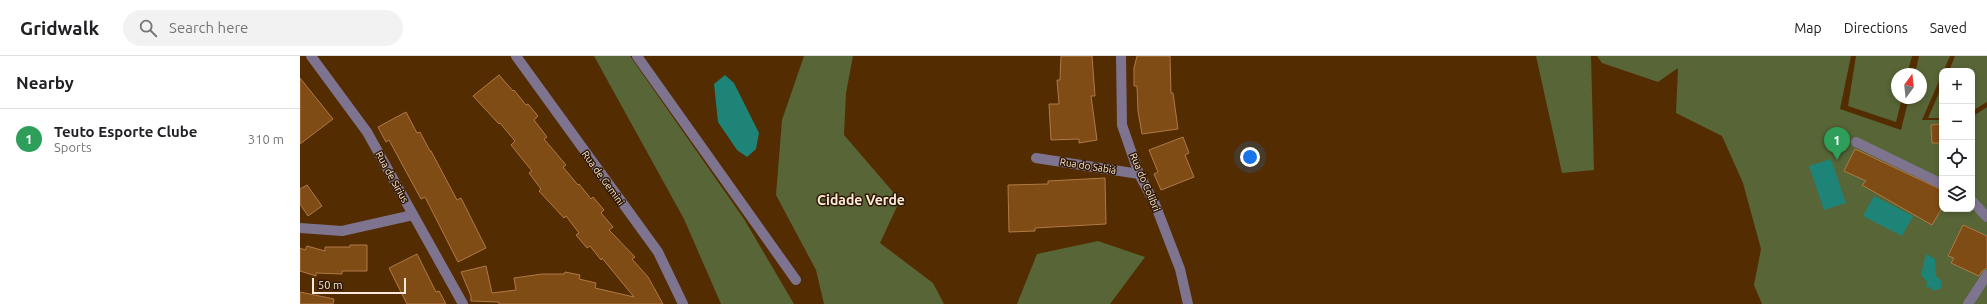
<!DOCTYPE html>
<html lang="en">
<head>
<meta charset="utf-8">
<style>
	body { margin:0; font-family:Ubuntu,sans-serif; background:#f2f2f2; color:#202124 }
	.controls { position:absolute; right:12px; top:12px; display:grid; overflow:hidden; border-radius:8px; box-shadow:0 2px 6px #0003 }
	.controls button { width:36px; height:36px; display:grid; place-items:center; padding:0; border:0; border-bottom:1px solid #e0e0e0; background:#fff; color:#202124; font:20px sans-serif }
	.compass { position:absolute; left:1591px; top:12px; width:36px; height:36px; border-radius:50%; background:#fff; box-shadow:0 2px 6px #0003; rotate:15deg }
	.scale { position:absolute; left:12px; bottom:10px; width:94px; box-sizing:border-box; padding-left:4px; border:2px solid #fdeadb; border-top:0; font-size:11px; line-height:14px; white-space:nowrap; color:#fdeadb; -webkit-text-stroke:3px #2f1904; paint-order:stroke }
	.you { position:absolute; left:950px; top:101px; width:14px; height:14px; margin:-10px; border:3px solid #fff; border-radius:50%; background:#1a73e8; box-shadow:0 0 0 6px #1a73e833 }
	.badge { display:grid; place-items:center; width:26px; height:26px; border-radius:50%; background:#111827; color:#fff; font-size:13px; font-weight:700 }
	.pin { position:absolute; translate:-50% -33px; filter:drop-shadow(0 1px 2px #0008) }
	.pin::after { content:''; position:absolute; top:21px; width:14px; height:12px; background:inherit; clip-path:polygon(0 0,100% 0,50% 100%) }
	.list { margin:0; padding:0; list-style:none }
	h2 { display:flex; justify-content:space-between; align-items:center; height:52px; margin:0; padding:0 16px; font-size:17px }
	h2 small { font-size:13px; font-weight:400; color:#757577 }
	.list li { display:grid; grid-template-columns:26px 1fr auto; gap:12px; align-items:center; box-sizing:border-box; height:60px; padding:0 16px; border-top:1px solid #e0e0e0 }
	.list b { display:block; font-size:15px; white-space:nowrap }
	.list p { margin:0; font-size:13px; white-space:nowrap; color:#757577 }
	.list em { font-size:13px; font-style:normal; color:#757577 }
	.icon { flex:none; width:22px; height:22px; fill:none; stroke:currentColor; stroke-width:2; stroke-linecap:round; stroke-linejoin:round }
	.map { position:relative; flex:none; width:1687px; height:248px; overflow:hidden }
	header { display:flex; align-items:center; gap:24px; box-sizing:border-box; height:56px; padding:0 20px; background:#fff; border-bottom:1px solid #e0e0e0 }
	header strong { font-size:19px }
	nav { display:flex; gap:22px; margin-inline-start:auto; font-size:14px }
	.search { width:280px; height:36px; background:#f2f2f2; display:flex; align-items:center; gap:10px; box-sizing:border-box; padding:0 14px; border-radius:22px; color:#757577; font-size:15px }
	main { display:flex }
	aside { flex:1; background:#fff }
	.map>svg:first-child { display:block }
	.green { fill:#586537 }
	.water { fill:#1d8477 }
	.building { fill:#7f4c15; stroke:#b07946 }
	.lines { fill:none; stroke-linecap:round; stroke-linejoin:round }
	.minor { stroke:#7e748f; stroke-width:10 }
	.labels { text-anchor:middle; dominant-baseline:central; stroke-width:3; stroke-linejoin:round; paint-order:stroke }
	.street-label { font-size:10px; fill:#fdeadb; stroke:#2f1904 }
	.district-label { font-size:14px; font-weight:bold; fill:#fdeadb; stroke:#2f1904 }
</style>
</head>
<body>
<header>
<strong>Gridwalk</strong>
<div class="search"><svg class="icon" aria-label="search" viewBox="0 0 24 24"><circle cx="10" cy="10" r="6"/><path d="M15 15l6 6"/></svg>Search here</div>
<nav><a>Map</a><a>Directions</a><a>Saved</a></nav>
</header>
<main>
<aside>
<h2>Nearby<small></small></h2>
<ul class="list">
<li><span class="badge" style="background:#2e9e5b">1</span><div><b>Teuto Esporte Clube</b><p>Sports</p></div><em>310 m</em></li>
</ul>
</aside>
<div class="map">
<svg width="1687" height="248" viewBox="0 0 1687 248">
	<rect width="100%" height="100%" fill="#532d01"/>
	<path class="green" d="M294,0H330L444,163L494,248H421L384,163Z
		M504,0H553L546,37L544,79L600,144L580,187L633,227L644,248H524L516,214L476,139L482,64Z
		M1236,0H1291L1294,114L1262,117Z
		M1297,0H1551L1540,53L1601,74L1609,42H1621V18H1615L1619,0H1650L1622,64H1642V153H1672V61L1687,51V248H1462L1454,229L1461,193L1443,127L1422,80L1376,57L1378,12L1358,26L1302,7Z
		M1556,0H1612L1607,18H1597V42H1602L1596,66L1548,50Z
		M1655,0H1687V46L1672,55V15H1649Z
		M1642,30V62H1628Z
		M798,185L845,201L810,248H717L737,198Z"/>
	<path class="water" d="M425,19L434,27L459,77L456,93L447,101L437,94L418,66L414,28Z
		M1531,103L1546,147L1524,154L1509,110Z
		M1574,140L1613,160L1602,180L1563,160Z
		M1626,198L1635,203L1636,220L1642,225L1641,232L1633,235L1631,231L1626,232L1627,226L1621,219Z"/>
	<path class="building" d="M761,0H792L795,40H791L797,84L779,87V83L751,84L749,48H759L757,24H760Z
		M837,0H870L871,37H873L878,73L842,78L838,55L837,30H834V12Z
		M199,19L213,35L214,34L226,49L228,48L238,60L234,64L247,81L244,83L266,109L263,111L278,129L279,128L291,143L293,141L304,154L301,157L313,171L309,174L335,201L332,203L348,221L363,248H199V246L171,245V240L161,216L186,210L192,237L216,234L214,222L242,218H264L265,216L280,219L279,223L296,227L295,232L334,241L302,202L301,204L290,190L287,192L276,179L279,177L266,160L264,162L239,135L241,133L229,117L232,115L211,89L215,85L200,67L199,68L173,40Z
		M0,22L33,63L0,88Z
		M106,56L117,77L120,76L130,95H131L157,144L161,142L186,192L158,206L125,141L121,143L89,84L86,86L78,71Z
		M1642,68V87H1632L1631,69Z
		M883,81L889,97L885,99L894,121L861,134L854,118L858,116L849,94Z
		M1555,93L1642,134V152L1632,169L1562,129L1566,125L1544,115Z
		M805,122L806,168L735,172V175L709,176L708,129L748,128V125Z
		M7,129L22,150L8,160L0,148V133Z
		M1663,169L1687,180V212L1682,215L1679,220L1651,207L1654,202L1648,200Z
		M50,189H67V215H42V218L16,217V220L0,215V192L5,194L7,190L25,195V191H50Z
		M117,198L136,236L139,235L146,248H107L89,212Z
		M0,236L34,243L33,248H0Z"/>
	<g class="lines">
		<path class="minor" d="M11,0L67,76L163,248
			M216,0L358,196L383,248
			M337,0L496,224
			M821,0L822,69L839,118L855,148L880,213L888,248
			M1556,86L1642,128
			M736,102L839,118
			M1672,145L1687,161
			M0,172L42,175L113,159
			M1668,248L1687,219"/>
	</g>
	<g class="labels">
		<g class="street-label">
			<text transform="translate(788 110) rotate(9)">Rua do Sabiá</text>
			<text transform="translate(92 121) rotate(61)">Rua de Sirius</text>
			<text transform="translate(303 122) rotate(54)">Rua de Gemini</text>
			<text transform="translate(845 126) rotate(67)">Rua do Colibri</text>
		</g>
		<g class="district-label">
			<text x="561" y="144">Cidade Verde</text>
		</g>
	</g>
</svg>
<div class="controls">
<button>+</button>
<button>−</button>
<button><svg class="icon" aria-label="locate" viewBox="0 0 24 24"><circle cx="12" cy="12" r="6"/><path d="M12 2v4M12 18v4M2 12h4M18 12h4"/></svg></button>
<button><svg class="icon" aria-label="layers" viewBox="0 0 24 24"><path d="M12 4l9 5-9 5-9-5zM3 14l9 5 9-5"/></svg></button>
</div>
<svg class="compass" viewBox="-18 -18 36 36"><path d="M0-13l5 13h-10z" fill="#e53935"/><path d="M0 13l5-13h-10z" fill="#757577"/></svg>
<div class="scale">50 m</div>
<div class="you"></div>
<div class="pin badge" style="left:1537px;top:104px;background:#2e9e5b">1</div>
</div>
</main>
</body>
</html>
